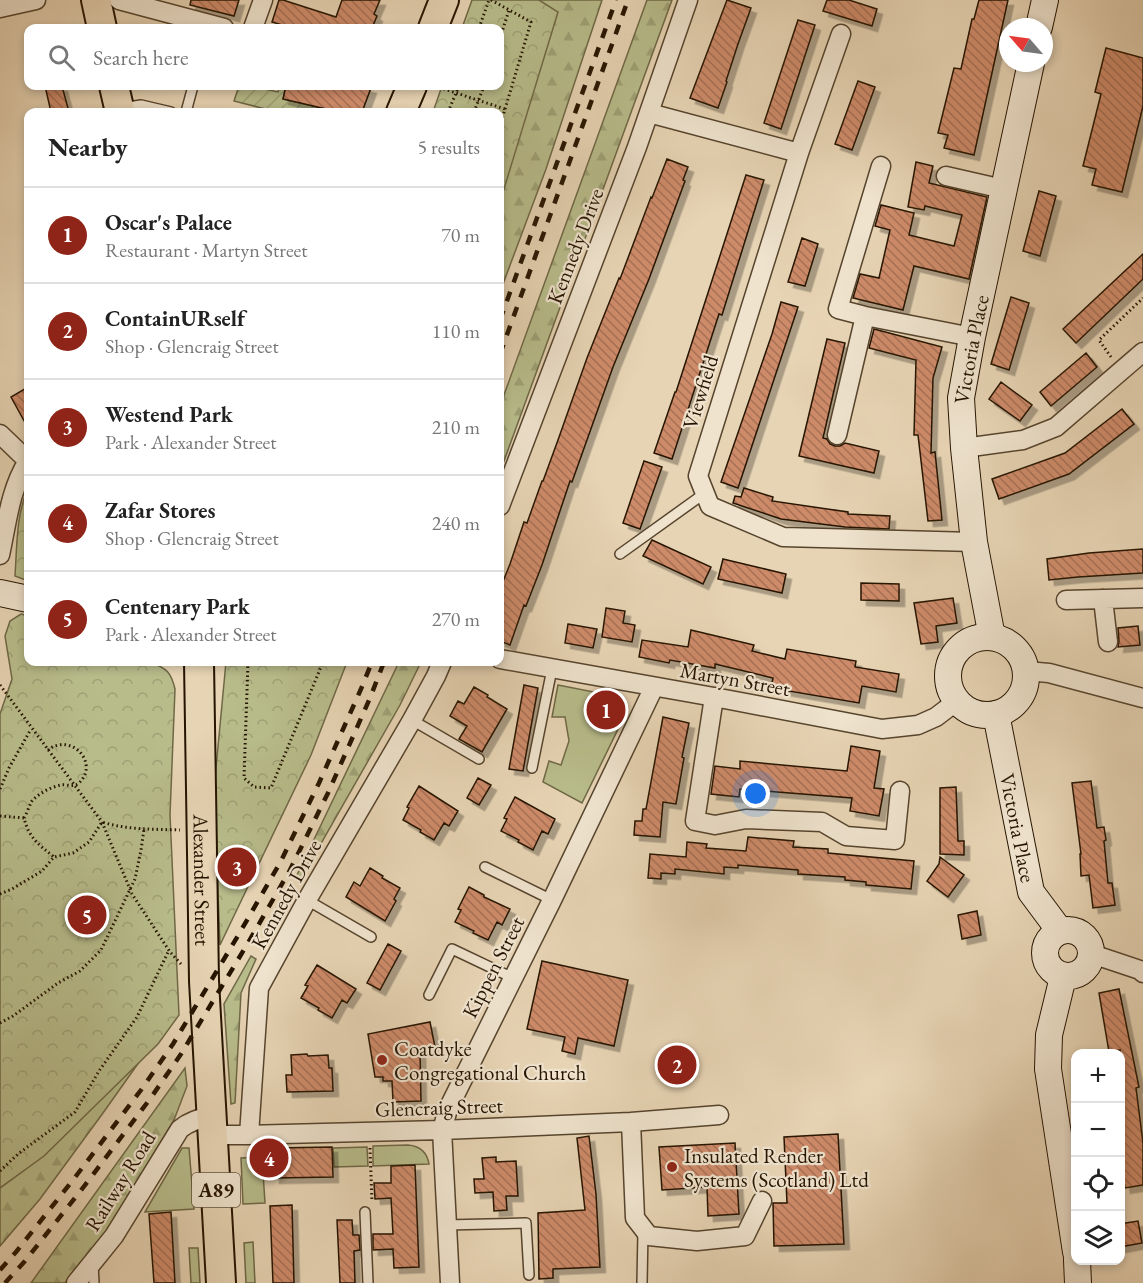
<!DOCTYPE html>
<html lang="en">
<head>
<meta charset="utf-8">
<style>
	body { margin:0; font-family:"EB Garamond",serif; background:#f2f2f2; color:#222 }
	.controls { position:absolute; right:18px; bottom:18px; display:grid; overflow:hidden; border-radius:12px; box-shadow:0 3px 9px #0003 }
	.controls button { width:54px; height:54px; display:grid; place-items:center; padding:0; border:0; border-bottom:2px solid #e0e0e0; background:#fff; color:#222; font:30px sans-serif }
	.compass { position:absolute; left:999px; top:18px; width:54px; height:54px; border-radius:50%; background:#fff; box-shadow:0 3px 9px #0003; rotate:298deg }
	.you { position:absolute; left:756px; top:794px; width:21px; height:21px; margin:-15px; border:4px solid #fff; border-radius:50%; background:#1a73e8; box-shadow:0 0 0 9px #1a73e833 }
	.badge { display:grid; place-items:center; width:39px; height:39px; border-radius:50%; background:#8f2418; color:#fff; font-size:20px; font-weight:700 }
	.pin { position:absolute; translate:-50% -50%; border:3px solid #fff; box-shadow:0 2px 6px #0006 }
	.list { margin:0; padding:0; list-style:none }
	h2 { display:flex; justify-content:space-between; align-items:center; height:78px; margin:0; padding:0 24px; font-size:26px }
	h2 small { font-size:20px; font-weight:400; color:#767676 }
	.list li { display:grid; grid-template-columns:39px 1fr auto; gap:18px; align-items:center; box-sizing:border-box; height:96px; padding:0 24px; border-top:2px solid #e0e0e0 }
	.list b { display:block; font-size:22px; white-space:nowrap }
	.list p { margin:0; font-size:20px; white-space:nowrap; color:#767676 }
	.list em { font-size:20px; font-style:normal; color:#767676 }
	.icon { flex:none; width:33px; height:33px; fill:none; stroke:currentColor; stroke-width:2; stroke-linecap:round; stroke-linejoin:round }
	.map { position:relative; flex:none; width:1143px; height:1283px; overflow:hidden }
	.search { position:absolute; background:#fff; box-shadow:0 3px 9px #0003; left:24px; top:24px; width:480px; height:66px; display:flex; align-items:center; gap:15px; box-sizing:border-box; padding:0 21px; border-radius:12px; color:#767676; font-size:22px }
	.panel { position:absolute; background:#fff; box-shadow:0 3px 9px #0003; left:24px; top:108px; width:480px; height:558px; border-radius:12px }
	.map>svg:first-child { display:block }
	.grass { fill:#b8bc8b; stroke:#6f6846; stroke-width:1.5 }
	.forest { fill:url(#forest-firs); stroke:#6f6846; stroke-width:1.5 }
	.park { fill:url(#park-crowns); stroke:#6f6846; stroke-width:1.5 }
	.garden { fill:url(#garden-furrows); stroke:#6f6846; stroke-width:1.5 }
	.building { fill:url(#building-back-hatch); stroke:#261400; stroke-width:1.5; filter:url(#shadow) }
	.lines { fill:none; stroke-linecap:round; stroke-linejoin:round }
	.lane-casing { stroke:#56442d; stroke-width:12 }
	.street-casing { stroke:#56442d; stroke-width:21 }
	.secondary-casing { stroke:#261400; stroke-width:28 }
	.primary-casing { stroke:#261400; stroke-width:32 }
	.path { stroke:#261400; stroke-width:3; stroke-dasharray:1.5 3; stroke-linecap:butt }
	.lane { stroke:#efe3ce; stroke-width:9 }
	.street { stroke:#efe3ce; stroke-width:18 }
	.secondary { stroke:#efe3ce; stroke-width:26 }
	.primary { stroke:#e7d4b4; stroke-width:28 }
	.rail { stroke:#261400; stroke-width:4.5; stroke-dasharray:10 10; stroke-linecap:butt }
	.poi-dot { fill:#8f2418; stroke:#efe3ce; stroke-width:2 }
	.labels { text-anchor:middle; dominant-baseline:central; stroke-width:4.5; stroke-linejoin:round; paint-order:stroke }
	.shield { fill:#efe3ce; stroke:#62523e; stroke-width:1.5 }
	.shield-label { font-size:20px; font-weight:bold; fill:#261400 }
	.street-label { font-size:21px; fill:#261400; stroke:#efe3ce }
	.poi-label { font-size:21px; fill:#261400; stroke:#efe3ce; text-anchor:start }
</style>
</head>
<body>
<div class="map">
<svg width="1143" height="1283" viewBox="0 0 1143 1283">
	<defs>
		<pattern id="forest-firs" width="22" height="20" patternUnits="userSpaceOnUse" patternTransform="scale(1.5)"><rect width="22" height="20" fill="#b8bc8b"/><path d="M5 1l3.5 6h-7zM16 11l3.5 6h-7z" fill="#9ea176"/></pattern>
		<pattern id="park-crowns" width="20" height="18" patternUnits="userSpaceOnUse" patternTransform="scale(1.5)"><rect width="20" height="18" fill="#b8bc8b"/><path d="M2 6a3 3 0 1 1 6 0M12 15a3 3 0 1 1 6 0" fill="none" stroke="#9ea176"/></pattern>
		<pattern id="garden-furrows" width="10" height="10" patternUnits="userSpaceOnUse" patternTransform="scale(1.5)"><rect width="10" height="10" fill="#b8bc8b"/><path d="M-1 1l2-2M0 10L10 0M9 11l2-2" fill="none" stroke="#9ea176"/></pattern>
		<pattern id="building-back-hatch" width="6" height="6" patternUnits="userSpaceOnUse" patternTransform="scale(1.5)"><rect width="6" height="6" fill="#ce8b6a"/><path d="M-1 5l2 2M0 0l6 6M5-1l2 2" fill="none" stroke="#a77055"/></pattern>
		<filter id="shadow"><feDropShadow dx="5.5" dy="5.5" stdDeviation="0" flood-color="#0004"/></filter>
	</defs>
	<rect width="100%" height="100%" fill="#e7d4b4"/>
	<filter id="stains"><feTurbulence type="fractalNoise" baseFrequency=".00333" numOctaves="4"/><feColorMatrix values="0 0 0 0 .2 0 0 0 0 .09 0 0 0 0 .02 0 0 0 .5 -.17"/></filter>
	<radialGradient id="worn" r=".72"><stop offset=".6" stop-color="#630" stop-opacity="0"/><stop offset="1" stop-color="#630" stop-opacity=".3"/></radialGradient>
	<path class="grass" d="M558,685L594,692L589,717L621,723L582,803L543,782L549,761L561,765L569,741L565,717H552Z
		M408,1145C420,1146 427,1152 429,1164L373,1166V1146Z
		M367,1147L368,1166L334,1167L333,1148Z
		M182,1148H189L194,1209L145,1212Z
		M262,1157L265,1203L243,1204L241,1158Z
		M253,1242L255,1283H246L244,1243Z
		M189,1248H198L200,1283H191Z"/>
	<path class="forest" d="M513,0H602L546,169L500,292V154Z
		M647,0H672L500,472V406Z
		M399,662H421L400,705L299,882L297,875Z
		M251,956L256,959L241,993L235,1103L231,1104L224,1004Z
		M159,1034L103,1113L40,1199L0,1246V1154Z
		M185,1068L187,1086L174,1120L109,1228L65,1283H31Z"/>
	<path class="park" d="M472,0H539L558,12L500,202V112H433L442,86H500V28H462Z
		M28,488V581L15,576C17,547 16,515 28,488Z
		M21,614L28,616V662H151C167,669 171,672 175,689L170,815L179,1015L158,1044L44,1156L0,1188V714L12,679L5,636L10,621Z
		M226,662H347L311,755L220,945L214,789Z"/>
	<path class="garden" d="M239,86H250L278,92L280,86H286L283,99L326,109L324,112H277L234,101Z"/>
	<path class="building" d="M191,0H239L234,16L190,5Z
		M279,0H283L336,17L342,0H380L374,14L377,16L372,28H292L272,22Z
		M727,0L751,8L738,44L726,81L727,82L718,108L690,98Z
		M827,0H849L877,9L872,26L823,11Z
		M979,0H1008L974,155L944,148L948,135L938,133L954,68L961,69L972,19H974Z
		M798,20L815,25L781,129L764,123Z
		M1106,48L1143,58V106L1122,192L1092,185L1096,169L1083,166L1101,94L1095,92Z
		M858,81L875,87L852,150L835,144Z
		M45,86H62L69,112H51Z
		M286,86H363L371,88L362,112H324L326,109L283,99Z
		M667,159L688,167L683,180L685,181L649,279L613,367L572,482L570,481L542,565L526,606L524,605L510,645L500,641V589L510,564L524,522L527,523L542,481H543L558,440L587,358L619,278L620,279L651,197L652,198Z
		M916,162L933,166L929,183L987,197L969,279L914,266L903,310L853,298L860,274L879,278L890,230L875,226L881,205L914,213L909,235L954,246L962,215L925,206L924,210L908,207Z
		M746,175L764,180L722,315L719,314L672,459L654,453L675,392H676Z
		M1039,191L1056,196L1040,256L1023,251Z
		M802,238L818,244L805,286L788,282Z
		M1143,254V279L1076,343L1063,329Z
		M1011,297L1029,303L1009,370L991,364Z
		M781,302L798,307L738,488L721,482L772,334Z
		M874,329L942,347L933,378L931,453L935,452L942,520L928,521L918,435H914L916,360L869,348Z
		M827,339L845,343L823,438L827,439L830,444L835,446H840L845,443L879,451L874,473L799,456Z
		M1086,353L1097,367L1051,406L1040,392Z
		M1001,382L1032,405L1020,421L989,399Z
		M28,387V428L11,397Z
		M1122,409L1134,424L1069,474L999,499L992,479L1065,453Z
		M644,461L662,467L640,529L623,523Z
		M744,488L773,497L772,501L848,512V514L890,516L889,529L845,527L781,519L733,503L735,496L741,497Z
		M652,540L711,567L703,584L643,556Z
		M1143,549V573L1078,577L1049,580L1047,559L1089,553Z
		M723,559L786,574L782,593L718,579Z
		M861,583L899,584V601L861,600Z
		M953,598L957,623L936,626L938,642L921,644L914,603Z
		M606,608L625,611L623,623L635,625L632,642L602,637Z
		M568,624L597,629L593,648L565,643Z
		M1138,626L1140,645L1118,647L1119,641L1118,628Z
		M691,630L754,645L752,651L785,659L787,649L856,661L855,667L899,674L896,692L862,686L859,703L771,688L773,678L715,664V668L670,660L669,663L639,657L642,640L688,647Z
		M524,685L538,688L523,771L509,769Z
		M474,687L488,695L487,697L507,709L482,752L459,739L467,726L450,716L458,701L464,704Z
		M595,698L618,702L615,721L591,716Z
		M663,717L689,723L682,757L684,758L676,804L663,802L660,837L634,835L635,821H642L643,809H646Z
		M851,746L880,751L874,788L884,789L879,816L850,811L852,798L740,789L739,797L711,794L715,766L740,769V761L847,771Z
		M478,778L491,785L479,805L467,798Z
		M1091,781L1097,828L1104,827L1106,840L1104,841L1108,883H1112L1115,905L1093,908L1089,875L1081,876L1080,854H1081L1072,783Z
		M419,786L458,811L449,826L444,823L434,840L420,832L421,830L403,820L409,808L407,807Z
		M956,787L958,841H964V855L940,854V788Z
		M515,797L555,819L548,834L542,831L533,850L518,842L519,840L501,831L507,819L504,818Z
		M748,837L794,841L793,847L828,849V853L914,861L911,889L866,885V882L845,880V877L798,874V870L738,865V868L724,867V874L675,869V874L661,873V879L648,878L650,854L686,857L687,842L707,844L706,848L746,851Z
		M940,857L964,875L948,897L927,881L939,864Z
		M370,868L383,876L382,878L400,888L394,899L396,901L385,921L346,897L354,882L360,886Z
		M469,887L484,895V897L510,909L502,925L497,922L488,940L473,933L474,931L455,922L461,910L458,909Z
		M977,911L981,935L962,939L958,915Z
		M388,944L401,951L380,990L367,983Z
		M542,961L628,980L614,1046L578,1038L575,1054L562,1051L565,1037L527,1029Z
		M317,965L356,989L347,1003L342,1000L332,1018L318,1010L319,1008L301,998L308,986L305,985Z
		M1119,989L1139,1087L1136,1088L1143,1143V1185L1125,1188L1120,1157V1050L1109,1052L1099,993Z
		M430,1022L435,1047L420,1050L421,1101L393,1102L392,1081H383V1077H375L368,1034Z
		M307,1054L308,1056L328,1055L329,1068H332L333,1091L287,1092L286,1075H292L291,1055Z
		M838,1134L844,1244L774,1246L773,1203H787L784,1137Z
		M589,1136L596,1194L600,1267L553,1269V1278L539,1279L538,1213L585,1210L577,1138Z
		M735,1143L739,1214L708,1216L707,1187L662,1190L659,1147Z
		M332,1147L333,1177L274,1178V1166H267L266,1151H273V1148Z
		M496,1157V1162L516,1161L518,1196H506L507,1210L494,1211L493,1192L475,1193L474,1179H484L482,1158Z
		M415,1165L419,1267L394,1268L393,1249L373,1250V1234H393L391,1198L375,1199L374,1183H391V1166Z
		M292,1205L294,1283H273L270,1206Z
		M171,1212L175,1283H154L149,1214Z
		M337,1220H352L353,1235H359L360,1250L354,1251L355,1283H340Z
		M1138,1221L1142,1243L1120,1247V1224Z"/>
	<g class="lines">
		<defs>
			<path id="lane" d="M122,108L141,105L171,112
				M186,112L193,86
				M620,554L705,493
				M412,720L479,759
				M532,768L552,669
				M485,867L552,900
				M307,900L371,937
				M429,995L452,949L513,978
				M365,1212L368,1283
				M446,1225L526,1223L529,1275
				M93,1264L94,1283
				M642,1283L643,1231"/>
			<path id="street" d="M119,0L224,28
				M0,8L36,0
				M253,28L263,0
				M841,34L799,153L698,476L710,506L783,537L974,542
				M649,113L799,153
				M881,166L838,309L865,316L972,337
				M946,176L1003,189
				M0,434L28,461
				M837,435L865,316
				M964,448L1023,440L1056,427L1143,352
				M500,506L637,147L688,0
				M0,555C7,523 10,489 28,461
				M1103,599L1108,642
				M1066,600L1143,598
				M500,659L714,697L882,729L918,725L936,717L957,701
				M1026,671L1049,673L1143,698
				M714,697L695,821L715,825L746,819L822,822L846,836L895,840L900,791
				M1092,954L1140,970L1143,973
				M631,1122L719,1115
				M213,1135H249L259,988L307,900L412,720L436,676L442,662
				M249,1135L442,1130L631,1122L635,1218L649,1236L697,1241L745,1236L762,1201
				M76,1283L114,1236L180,1129C190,1121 199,1118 212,1116
				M450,1283L442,1130L448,1109L552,900L654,687"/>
			<g id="secondary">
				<path d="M1039,27L1045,0"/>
				<path d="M0,593L28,599"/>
				<path id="s1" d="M992,637L974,542L964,448L961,398L972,337L1031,63"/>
				<circle cx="987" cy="676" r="39"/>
				<path id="s2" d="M996,714L1031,892L1060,931"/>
				<circle cx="1068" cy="953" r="23"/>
				<path d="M1063,977L1049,1035L1048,1069L1076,1252"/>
				<path d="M1077,1260L1078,1283"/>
			</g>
			<g id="primary">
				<path d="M96,0L102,28"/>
				<path d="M433,28L444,0"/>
				<path d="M114,86L120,112"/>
				<path d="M401,112L412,86"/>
				<path id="s3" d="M199,662L204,981L221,1283"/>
			</g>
		</defs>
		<use href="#lane" class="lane-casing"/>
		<use href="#street" class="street-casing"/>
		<use href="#secondary" class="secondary-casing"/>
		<use href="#primary" class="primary-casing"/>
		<path class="path" d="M491,0L531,22L500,126
			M479,28L489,0
			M500,38L509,10
			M435,86L505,109
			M448,112L459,86
			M474,112L484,86
			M1111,357L1099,340L1143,298
			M248,662L244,778L254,787L271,788L323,662
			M0,685L102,822L132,894L170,952L181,964
			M0,789L9,768L31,729
			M0,816L24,818C29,838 39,845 54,857
			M24,818C27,813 29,806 32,801C39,793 51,787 61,785C67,784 73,788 79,783C100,763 71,732 48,750
			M0,894L12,889L42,871L54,857L73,853L89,842L102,822C127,830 153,829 180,830
			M0,1023L13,1016L58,983L80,971L101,950L135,879L141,850L144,829
			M370,1148L372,1202
			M0,1171L18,1154L75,1112L99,1071L137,1017L169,950"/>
		<use href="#lane" class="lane"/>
		<use href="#street" class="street"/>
		<use href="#secondary" class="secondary"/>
		<use href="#primary" class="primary"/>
		<path class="rail" d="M500,320L616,0
			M500,354L628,0
			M0,1270L16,1252L73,1180L141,1090L173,1044L239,934L281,861L319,783L361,689L372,662
			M5,1283L25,1261L82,1189L150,1099L181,1054L248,943L290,870L328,793L370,698L384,662"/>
	</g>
	<g class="poi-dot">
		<circle cx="382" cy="1060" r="6"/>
		<circle cx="672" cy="1167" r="6"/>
	</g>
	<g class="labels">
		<rect class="shield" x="192" y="1173" width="48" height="34" rx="4.5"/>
		<g class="shield-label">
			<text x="216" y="1190">A89</text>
		</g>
		<g class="street-label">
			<text transform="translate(575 246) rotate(-69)">Kennedy Drive</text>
			<text stroke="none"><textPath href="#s1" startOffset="291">Victoria Place</textPath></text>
			<text transform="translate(700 392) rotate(-73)">Viewfield</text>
			<text transform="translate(735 679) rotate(10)">Martyn Street</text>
			<text stroke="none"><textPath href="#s2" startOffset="116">Victoria Place</textPath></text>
			<text stroke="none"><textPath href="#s3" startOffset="218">Alexander Street</textPath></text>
			<text transform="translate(286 894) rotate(-61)">Kennedy Drive</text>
			<text transform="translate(493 967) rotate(-63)">Kippen Street</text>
			<text transform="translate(439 1107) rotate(-2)">Glencraig Street</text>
			<text transform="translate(120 1181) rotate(-58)">Railway Road</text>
		</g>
		<g class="poi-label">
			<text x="394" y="1048">Coatdyke<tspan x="394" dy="24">Congregational Church</tspan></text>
			<text x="684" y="1155">Insulated Render<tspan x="684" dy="24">Systems (Scotland) Ltd</tspan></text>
		</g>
	</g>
	<rect width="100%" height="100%" filter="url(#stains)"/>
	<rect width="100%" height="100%" fill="url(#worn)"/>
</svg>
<div class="controls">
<button>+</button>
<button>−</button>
<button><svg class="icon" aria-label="locate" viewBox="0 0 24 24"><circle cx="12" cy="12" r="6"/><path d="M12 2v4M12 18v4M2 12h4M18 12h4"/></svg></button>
<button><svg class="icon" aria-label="layers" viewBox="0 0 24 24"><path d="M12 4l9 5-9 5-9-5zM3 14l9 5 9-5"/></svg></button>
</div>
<svg class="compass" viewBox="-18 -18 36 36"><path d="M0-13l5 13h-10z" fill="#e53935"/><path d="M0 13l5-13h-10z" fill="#767676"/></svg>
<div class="you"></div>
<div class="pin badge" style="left:606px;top:710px">1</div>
<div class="pin badge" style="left:677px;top:1065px">2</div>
<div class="pin badge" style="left:237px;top:867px">3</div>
<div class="pin badge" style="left:269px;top:1158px">4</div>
<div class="pin badge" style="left:87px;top:915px">5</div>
<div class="search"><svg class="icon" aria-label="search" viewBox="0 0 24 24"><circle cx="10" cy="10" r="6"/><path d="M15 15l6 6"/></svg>Search here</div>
<section class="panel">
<h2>Nearby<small>5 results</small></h2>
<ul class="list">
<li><span class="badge">1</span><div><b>Oscar's Palace</b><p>Restaurant · Martyn Street</p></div><em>70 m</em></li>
<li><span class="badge">2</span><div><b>ContainURself</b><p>Shop · Glencraig Street</p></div><em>110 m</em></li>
<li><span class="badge">3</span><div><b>Westend Park</b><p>Park · Alexander Street</p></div><em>210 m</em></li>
<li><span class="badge">4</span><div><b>Zafar Stores</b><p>Shop · Glencraig Street</p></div><em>240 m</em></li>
<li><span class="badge">5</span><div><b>Centenary Park</b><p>Park · Alexander Street</p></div><em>270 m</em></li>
</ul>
</section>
</div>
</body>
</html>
